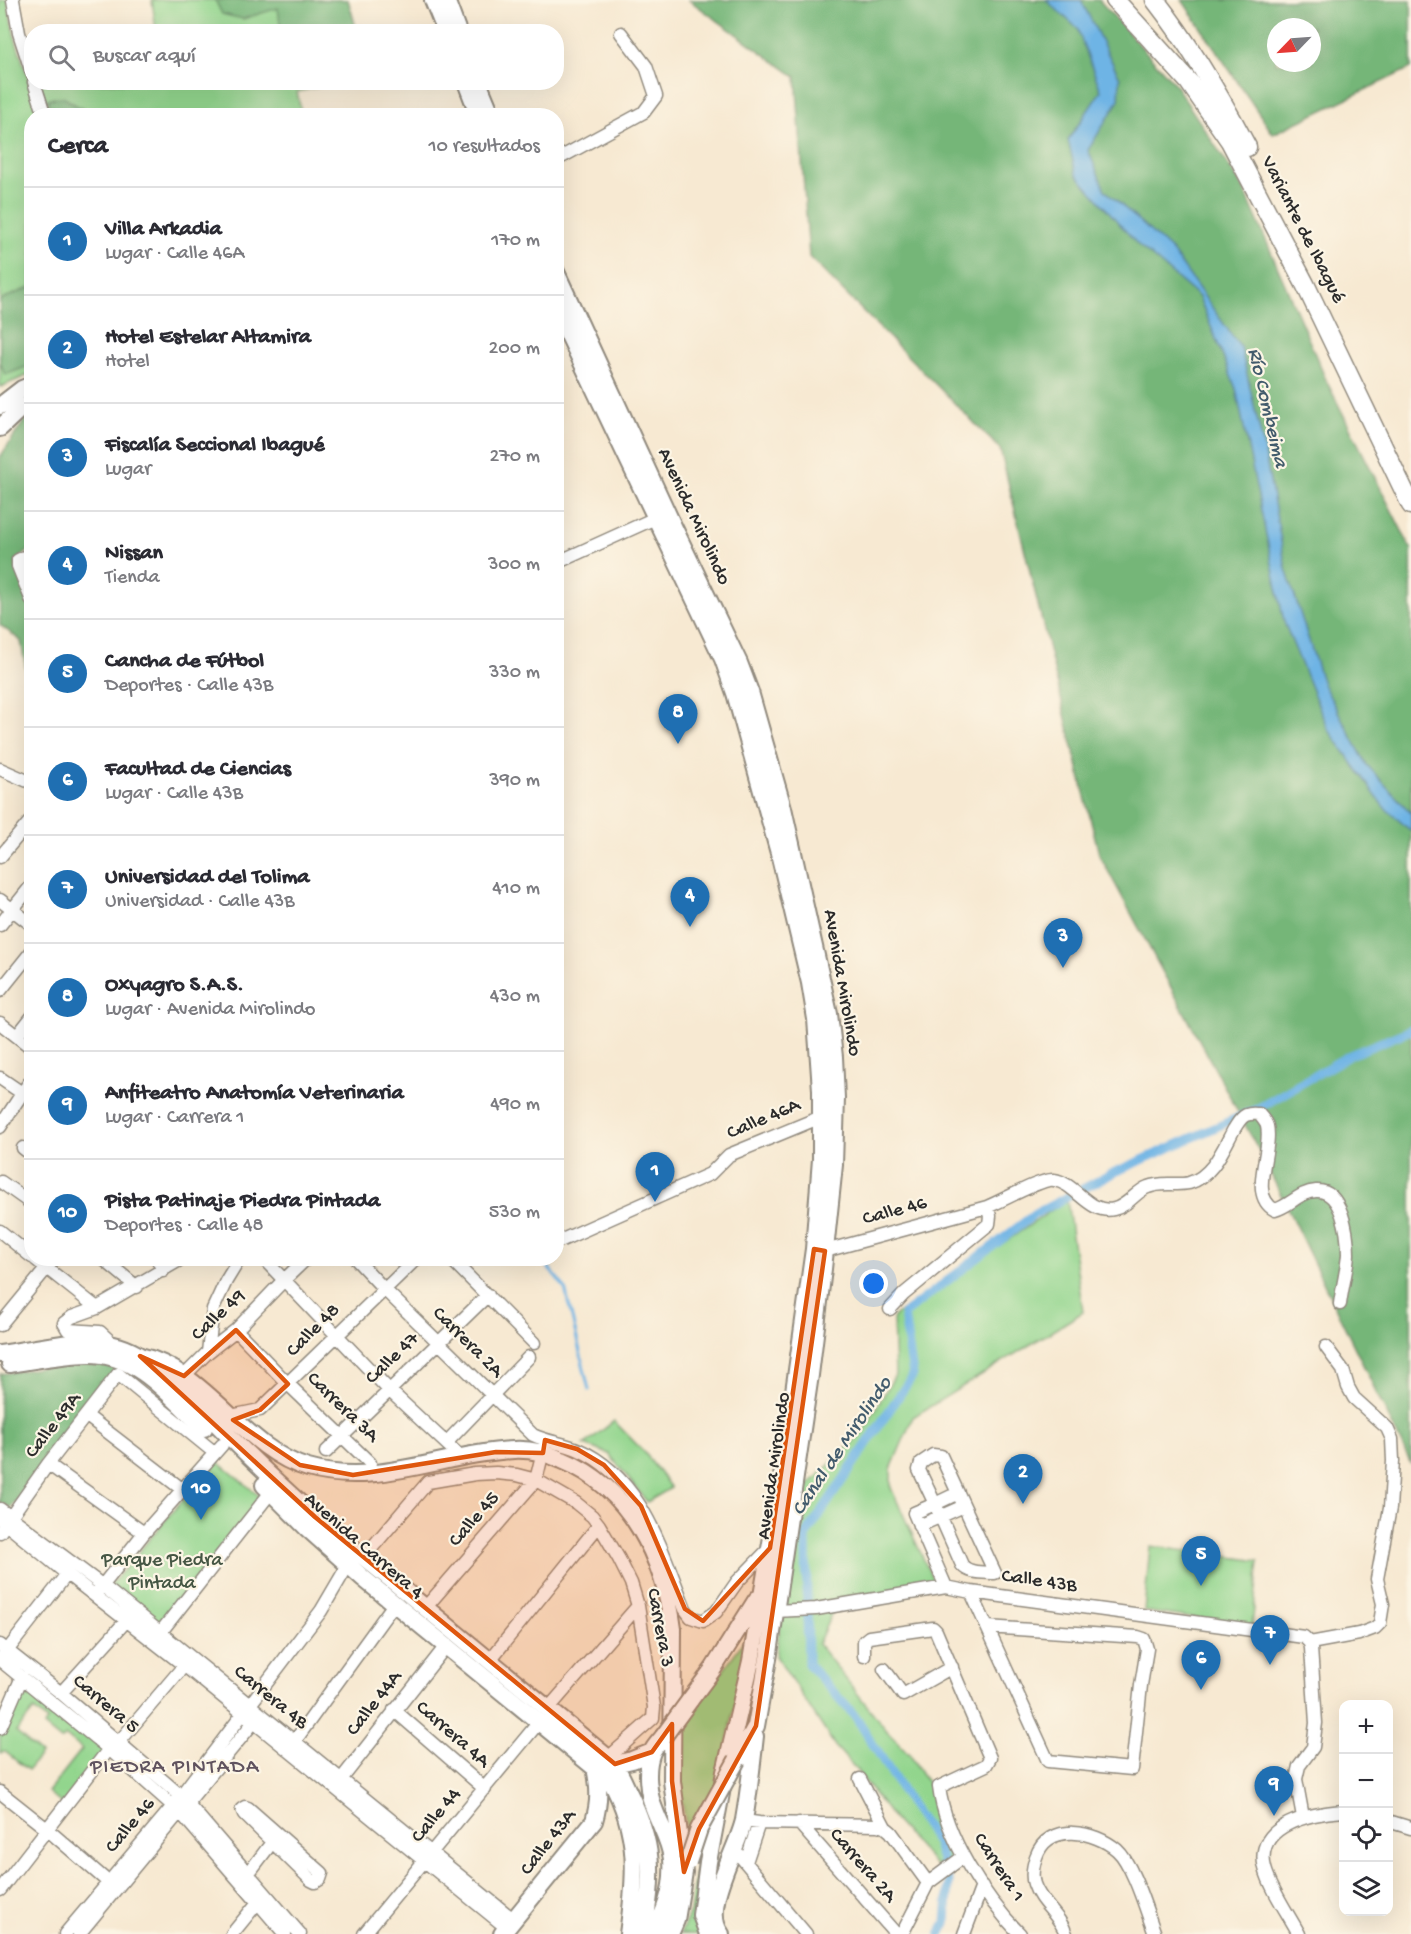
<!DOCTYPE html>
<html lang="es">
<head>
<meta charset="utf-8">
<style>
	body { margin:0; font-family:"Gochi Hand",sans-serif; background:#f2f2f3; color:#2b2b33 }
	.controls { position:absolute; right:18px; bottom:18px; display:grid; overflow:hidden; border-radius:12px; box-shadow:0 6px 24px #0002 }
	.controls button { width:54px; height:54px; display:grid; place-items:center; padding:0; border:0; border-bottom:2px solid #e1e1e2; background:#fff; color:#2b2b33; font:30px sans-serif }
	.compass { position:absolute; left:1267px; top:18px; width:54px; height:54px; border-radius:50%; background:#fff; box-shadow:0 6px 24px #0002; rotate:245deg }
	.you { position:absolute; left:874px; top:1284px; width:21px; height:21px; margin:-15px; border:4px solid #fff; border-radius:50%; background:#1a73e8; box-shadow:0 0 0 9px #1a73e833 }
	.badge { display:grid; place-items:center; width:39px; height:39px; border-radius:50%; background:#1f6fb2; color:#fff; font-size:20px; font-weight:700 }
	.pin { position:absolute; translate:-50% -50px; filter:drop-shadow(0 2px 3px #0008) }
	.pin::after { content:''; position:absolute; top:32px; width:21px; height:18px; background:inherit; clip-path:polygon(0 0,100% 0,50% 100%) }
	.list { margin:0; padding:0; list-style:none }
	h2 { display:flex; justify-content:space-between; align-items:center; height:78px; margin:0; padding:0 24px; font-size:26px }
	h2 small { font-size:20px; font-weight:400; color:#7c7c81 }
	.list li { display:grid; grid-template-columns:39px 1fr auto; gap:18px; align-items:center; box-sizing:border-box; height:108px; padding:0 24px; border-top:2px solid #e1e1e2 }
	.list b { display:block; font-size:22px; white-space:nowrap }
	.list p { margin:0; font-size:20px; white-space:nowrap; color:#7c7c81 }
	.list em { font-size:20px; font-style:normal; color:#7c7c81 }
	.icon { flex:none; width:33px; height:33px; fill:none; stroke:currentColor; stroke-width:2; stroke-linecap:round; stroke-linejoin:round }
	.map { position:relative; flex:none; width:1411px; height:1934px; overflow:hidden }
	.search { position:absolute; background:#fff; box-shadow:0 6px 24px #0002; left:24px; top:24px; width:540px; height:66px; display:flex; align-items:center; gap:15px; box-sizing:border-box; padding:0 21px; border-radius:24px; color:#7c7c81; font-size:22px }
	.panel { position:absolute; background:#fff; box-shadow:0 6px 24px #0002; left:24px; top:108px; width:540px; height:1158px; border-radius:24px }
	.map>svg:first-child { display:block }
	.green { fill:#92d58d; stroke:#5e805c; stroke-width:1.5 }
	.forest { fill:#75b678; stroke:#507052; stroke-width:1.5; fill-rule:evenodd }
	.water { fill:#6eb4e5; stroke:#4c7088; stroke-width:1.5 }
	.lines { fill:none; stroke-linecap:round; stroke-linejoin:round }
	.stream { stroke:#6eb4e5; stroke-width:3 }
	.canal { stroke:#6eb4e5; stroke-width:9 }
	.minor-casing { stroke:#918a7e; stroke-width:15 }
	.major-casing { stroke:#918a7e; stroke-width:20 }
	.highway-casing { stroke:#918a7e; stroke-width:21 }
	.minor { stroke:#fff; stroke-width:12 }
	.major { stroke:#fff; stroke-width:16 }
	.highway { stroke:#fff; stroke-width:18 }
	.major-bridge-casing { stroke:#918a7e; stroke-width:20; stroke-linecap:butt }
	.major-bridge { stroke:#fff; stroke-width:16 }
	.marked { fill:#df570e; fill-opacity:0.2; stroke:#df570e; stroke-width:4.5; stroke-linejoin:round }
	.labels { text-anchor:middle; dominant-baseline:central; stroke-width:4.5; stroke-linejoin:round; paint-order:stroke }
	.street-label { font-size:20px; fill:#2b2b2b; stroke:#fcf5e5 }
	.park-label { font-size:20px; fill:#455644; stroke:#fcf5e5 }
	.water-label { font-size:21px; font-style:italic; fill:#425b6c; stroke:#fcf5e5 }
	.neighbourhood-label { font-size:21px; letter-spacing:1.5px; fill:#60535f; stroke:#fcf5e5 }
</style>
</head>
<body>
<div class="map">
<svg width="1411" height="1934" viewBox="0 0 1411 1934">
	<rect width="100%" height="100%" fill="#fcf5e5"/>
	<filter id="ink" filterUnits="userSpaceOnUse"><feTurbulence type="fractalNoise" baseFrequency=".0167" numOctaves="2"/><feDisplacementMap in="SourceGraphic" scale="12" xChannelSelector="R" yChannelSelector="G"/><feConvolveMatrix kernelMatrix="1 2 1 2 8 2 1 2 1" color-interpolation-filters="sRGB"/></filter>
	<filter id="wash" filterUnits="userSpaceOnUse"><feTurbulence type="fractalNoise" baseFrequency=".008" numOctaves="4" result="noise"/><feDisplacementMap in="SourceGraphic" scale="24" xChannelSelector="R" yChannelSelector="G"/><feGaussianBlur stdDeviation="1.35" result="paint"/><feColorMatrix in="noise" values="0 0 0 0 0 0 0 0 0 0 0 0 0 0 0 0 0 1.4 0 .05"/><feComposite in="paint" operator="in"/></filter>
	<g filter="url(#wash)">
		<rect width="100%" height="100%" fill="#f7e9d2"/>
		<path class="green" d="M0,0H7L14,34L40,115L32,116L31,374L0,387Z
			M152,0H348L357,31H152L156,30Z
			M39,83H337L297,92L302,116L49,115Z
			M1067,1200L1083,1312L913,1417L891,1469V1488L934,1582L834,1608L818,1644L888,1732L910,1755L935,1795L952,1860L936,1866L895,1821L855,1768L835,1746L776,1656L796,1497L862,1433L895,1375L893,1317Z
			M614,1421L645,1453L671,1488L647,1502L609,1454L584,1445Z
			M216,1460L262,1498L158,1626L110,1586Z
			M1150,1546L1259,1561L1252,1627L1144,1611Z
			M751,1631L720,1777L689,1847L680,1787V1729Z
			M22,1677L109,1749L65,1807L48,1792L82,1749L66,1736L61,1740L44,1726L47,1721L34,1710L16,1732L41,1754L28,1770L4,1751L0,1753V1728Z
			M711,1836L703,1934H680L690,1912L696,1868Z"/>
		<path class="forest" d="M215,0H348L357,31H281L278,8L243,19L222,14Z
			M689,0H1099L1174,83L1244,189L1327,382L1411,549V1464L1264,1160L1099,854L1000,449L809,257L796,77Z
			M1182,0H1411V68L1273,134ZM1276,27H1312V63H1276Z
			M63,97L92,115H51L48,99Z
			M31,287V365L5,375L0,361V300Z
			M31,411V549L16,561L31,603V702L21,641L0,625V457Z
			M90,1360L119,1367L11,1508L4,1504H0V1374Z"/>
		<path class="water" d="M1046,0H1081L1120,78L1119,100L1088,150L1105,190L1172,251L1241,348L1265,453L1286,569L1323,684L1367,765L1411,813V831L1383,806L1328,729L1284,622L1236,389L1199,297L1137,244L1076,174L1068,140L1101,91L1077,28Z"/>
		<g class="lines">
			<path class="stream" d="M541,1258L565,1288L589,1390"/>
			<path class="canal" d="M940,1934L946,1923L949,1881L936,1841L911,1805L856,1717L808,1664L806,1535L913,1375L904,1314L1035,1214L1115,1172L1257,1109L1350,1055L1411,1030"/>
		</g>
	</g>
	<g filter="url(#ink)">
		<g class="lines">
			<defs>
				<path id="minor" d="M13,0L19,33L32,73
					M34,82L45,116
					M556,160L644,112L656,96L646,66L621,33
					M32,553L18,560V566L32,601
					M556,563L662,515
					M0,769L32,783
					M0,857L32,819
					M0,900L32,925
					M0,925L32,885
					M0,991L32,951
					M0,1023L32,1048
					M17,1036L32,1017
					M0,1078L22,1093
					M0,1127L29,1083
					M23,1148L32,1155
					M1,1182L32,1204
					M0,1231L32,1257
					M562,1240L710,1174L729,1155L821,1117
					M818,1250L825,1251L987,1207C1002,1201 1042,1178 1054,1180C1076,1183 1089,1215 1114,1209C1128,1206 1136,1191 1148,1187C1162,1181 1175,1186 1189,1183C1213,1176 1223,1149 1234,1129C1238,1123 1240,1118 1246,1115C1251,1113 1255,1114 1259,1114C1262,1118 1266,1122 1267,1126C1273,1151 1247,1195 1275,1210C1290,1206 1299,1192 1316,1191C1342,1189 1348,1234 1348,1254C1347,1270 1342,1288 1340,1304
					M34,1258L97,1308
					M102,1258L137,1287
					M157,1258L163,1271
					M263,1258L389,1390L462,1458
					M355,1258L385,1290L533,1435C547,1442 563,1443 577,1449C642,1477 661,1549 685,1609L691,1617L703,1621L716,1612L737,1582L770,1548
					M450,1258L534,1343
					M890,1309L904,1294L989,1224L990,1216L987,1207
					M0,1325L55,1258
					M236,1330L288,1384L370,1463
					M114,1345L100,1332L68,1330L64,1323L72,1317L97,1308L183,1258
					M208,1352L213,1309L226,1281L240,1258
					M184,1376L208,1352L236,1330L284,1280L307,1258
					M87,1416L183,1490
					M231,1416L260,1410L417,1258
					M446,1443L529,1357
					M326,1452L488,1295
					M48,1464L144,1533
					M0,1509L103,1586L514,1920
					M0,1519L67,1574L185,1666L507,1928
					M919,1526L964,1506L958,1493L935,1504L962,1565C969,1574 984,1572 995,1573L964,1506
					M0,1532L48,1464L118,1374L215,1453
					M364,1557L428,1482L475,1474L496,1473L517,1475L536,1480L576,1503L592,1516L599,1525L619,1559L631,1583L638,1606L654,1707L653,1718L608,1758
					M946,1587L914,1513L935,1504L919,1470L921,1463L933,1455L941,1456L958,1493
					M99,1590L144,1533L222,1445
					M971,1592L1048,1761L1132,1769L1141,1685L1147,1649L1144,1639L1138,1637L987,1627
					M426,1607L536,1480L544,1447
					M775,1611L816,1609L946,1587L971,1592L1304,1637L1310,1643L1311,1648L1316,1723L1313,1747L1299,1766L1296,1779L1303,1817
					M160,1633L271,1492
					M1310,1643L1359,1634L1375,1628L1380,1623L1383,1604L1377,1579L1390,1508L1393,1461L1392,1439L1387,1428L1354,1398L1348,1387L1343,1370L1326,1347
					M0,1645L61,1693L181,1796L300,1934
					M3,1656L67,1574
					M864,1656V1641L869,1637L933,1628L936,1631L990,1758L986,1765L939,1787C945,1837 985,1898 1020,1934
					M0,1660L109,1749L181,1813L285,1934
					M490,1660L599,1525
					M884,1669L903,1695L952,1667
					M61,1693L126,1621
					M548,1709L638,1606
					M394,1710L485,1789
					M0,1728L22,1677
					M294,1742L394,1604
					M860,1779L885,1827L891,1832L928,1883
					M336,1786L446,1646
					M0,1792L48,1830L115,1888
					M245,1807L248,1808L322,1873L320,1879L315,1882L311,1880L244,1814L242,1809Z
					M744,1821L759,1823L879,1825L885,1827
					M1388,1821L1411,1828
					M799,1823L896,1934
					M735,1850L806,1934
					M746,1862L759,1823
					M248,1874L276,1837
					M0,1890L109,1749L119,1742L188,1661
					M65,1934L173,1806L321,1611L348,1565
					M79,1934L258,1717
					M232,1934L263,1896
					M364,1934L539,1722
					M902,1934L928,1883L963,1857
					M964,1934L982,1886
					M1066,1934C1060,1915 1040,1903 1034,1884C1031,1875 1033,1866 1036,1857C1048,1821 1095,1831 1117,1850C1133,1864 1147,1913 1155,1934
					M1299,1934C1289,1915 1270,1888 1265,1868C1253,1824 1313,1813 1344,1811"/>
				<path id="major" d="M433,0L446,32
					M446,0L458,32
					M466,82L479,116
					M478,82L492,116
					M556,272L674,528L739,663L750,692L783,808L829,1014L834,1057L836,1098L834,1165L823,1269L810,1375L769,1653L756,1726L737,1760
					M556,308L723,659L735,693L779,853L810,983L816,1019L821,1090V1159L814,1249L781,1484L751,1661L725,1772L708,1862L701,1915L708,1934
					M0,406L22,389L32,385
					M0,428L20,409L32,403
					M0,1354C38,1349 76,1337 114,1345C154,1353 202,1410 231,1438C258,1465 286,1491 315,1517L608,1758C617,1766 622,1778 627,1789C655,1845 654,1874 643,1934
					M140,1356C206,1370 243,1449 308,1468C378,1488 444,1453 514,1450C531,1449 546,1453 562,1460C631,1488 664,1559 673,1629L672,1781L684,1872L676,1920L670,1934
					M10,1364C36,1360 63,1354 89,1354C138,1354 171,1397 204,1428
					M264,1485L307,1528L363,1578L611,1781C640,1834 636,1876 628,1934
					M690,1700L713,1669L757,1599
					M615,1764L632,1760L652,1752
					M502,1934L594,1821C600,1801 599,1787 595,1767
					M652,1934C666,1912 674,1886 672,1859C670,1841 661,1827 655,1811C648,1795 645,1769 652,1752C654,1747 659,1742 663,1737
					M721,1934C700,1908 738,1849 744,1820C749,1792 752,1764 755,1736"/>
				<path id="highway" d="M1115,0L1189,82L1230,141L1305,284L1411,505
					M1155,0C1191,46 1220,96 1247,147"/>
			</defs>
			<use href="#minor" class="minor-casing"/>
			<use href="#major" class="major-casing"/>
			<use href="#highway" class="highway-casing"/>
			<use href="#minor" class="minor"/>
			<use href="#major" class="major"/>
			<use href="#highway" class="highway"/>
			<defs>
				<path id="major-bridge" d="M663,1737L690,1700
					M688,1862L699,1829L737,1760"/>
			</defs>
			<use href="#major-bridge" class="major-bridge-casing"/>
			<use href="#major-bridge" class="major-bridge"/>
		</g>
	</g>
	<path class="marked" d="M814,1249L825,1251L756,1726L699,1829L684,1872L672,1781V1724L652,1752L615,1764L315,1517L140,1356L184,1376L236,1330L288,1384L260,1410L233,1420L300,1465L353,1475L496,1452L543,1453L545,1440L577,1449L604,1465L641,1506L685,1609L703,1621L770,1548Z"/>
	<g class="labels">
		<g class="street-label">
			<text transform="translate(1302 230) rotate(63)">Variante de Ibagué</text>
			<text transform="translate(693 517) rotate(65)">Avenida Mirolindo</text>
			<text transform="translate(841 983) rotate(80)">Avenida Mirolindo</text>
			<text transform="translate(764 1120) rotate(-23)">Calle 46A</text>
			<text transform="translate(895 1212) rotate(-15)">Calle 46</text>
			<text transform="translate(219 1316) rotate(-43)">Calle 49</text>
			<text transform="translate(314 1331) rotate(-45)">Calle 48</text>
			<text transform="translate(467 1343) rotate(45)">Carrera 2A</text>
			<text transform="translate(393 1359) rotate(-44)">Calle 47</text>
			<text transform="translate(342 1408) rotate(44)">Carrera 3A</text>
			<text transform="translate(54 1426) rotate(-52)">Calle 49A</text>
			<text transform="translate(775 1466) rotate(-82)">Avenida Mirolindo</text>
			<text transform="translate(475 1520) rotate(-49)">Calle 45</text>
			<text transform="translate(363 1547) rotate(41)">Avenida Carrera 4</text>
			<text transform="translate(1039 1582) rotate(8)">Calle 43B</text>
			<text transform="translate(659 1628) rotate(79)">Carrera 3</text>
			<text transform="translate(270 1698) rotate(39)">Carrera 4B</text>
			<text transform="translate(375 1704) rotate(-52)">Calle 44A</text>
			<text transform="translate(105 1705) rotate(40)">Carrera 5</text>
			<text transform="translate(452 1735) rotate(41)">Carrera 4A</text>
			<text transform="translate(437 1816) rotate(-50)">Calle 44</text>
			<text transform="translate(131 1826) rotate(-50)">Calle 46</text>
			<text transform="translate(549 1843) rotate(-52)">Calle 43A</text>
			<text transform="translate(862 1866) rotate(49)">Carrera 2A</text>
			<text transform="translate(998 1868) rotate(57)">Carrera 1</text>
		</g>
		<g class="park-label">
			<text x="162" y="1561">Parque Piedra<tspan x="162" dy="23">Pintada</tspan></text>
		</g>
		<g class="water-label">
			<text transform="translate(1266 408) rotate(77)">Río Combeima</text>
			<text transform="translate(843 1447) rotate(-56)">Canal de Mirolindo</text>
		</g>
		<g class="neighbourhood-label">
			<text x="175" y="1768">PIEDRA PINTADA</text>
		</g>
	</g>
</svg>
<div class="controls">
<button>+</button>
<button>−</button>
<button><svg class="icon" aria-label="locate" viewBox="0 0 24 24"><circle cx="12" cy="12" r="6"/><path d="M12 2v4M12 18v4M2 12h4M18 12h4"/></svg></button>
<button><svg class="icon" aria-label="layers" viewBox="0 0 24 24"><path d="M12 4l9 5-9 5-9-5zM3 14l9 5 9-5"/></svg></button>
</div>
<svg class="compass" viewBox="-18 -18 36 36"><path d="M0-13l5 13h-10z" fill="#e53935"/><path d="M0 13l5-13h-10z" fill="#7c7c81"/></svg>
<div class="you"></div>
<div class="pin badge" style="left:655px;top:1202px">1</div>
<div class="pin badge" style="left:1023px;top:1504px">2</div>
<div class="pin badge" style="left:1063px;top:968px">3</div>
<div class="pin badge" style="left:690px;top:927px">4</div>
<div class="pin badge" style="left:1201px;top:1586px">5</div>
<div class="pin badge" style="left:1201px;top:1690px">6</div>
<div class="pin badge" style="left:1270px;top:1665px">7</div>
<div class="pin badge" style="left:678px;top:744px">8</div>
<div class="pin badge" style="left:1274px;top:1816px">9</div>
<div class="pin badge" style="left:201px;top:1520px">10</div>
<div class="search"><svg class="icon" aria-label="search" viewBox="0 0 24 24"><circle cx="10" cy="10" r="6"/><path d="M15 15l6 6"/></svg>Buscar aquí</div>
<section class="panel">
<h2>Cerca<small>10 resultados</small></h2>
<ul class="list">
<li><span class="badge">1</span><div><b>Villa Arkadia</b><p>Lugar · Calle 46A</p></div><em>170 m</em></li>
<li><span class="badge">2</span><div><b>Hotel Estelar Altamira</b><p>Hotel</p></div><em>200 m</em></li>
<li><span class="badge">3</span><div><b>Fiscalía Seccional Ibagué</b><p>Lugar</p></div><em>270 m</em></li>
<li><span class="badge">4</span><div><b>Nissan</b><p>Tienda</p></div><em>300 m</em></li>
<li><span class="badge">5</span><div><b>Cancha de Fútbol</b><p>Deportes · Calle 43B</p></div><em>330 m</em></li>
<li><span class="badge">6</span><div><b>Facultad de Ciencias</b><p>Lugar · Calle 43B</p></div><em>390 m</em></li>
<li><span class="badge">7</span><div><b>Universidad del Tolima</b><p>Universidad · Calle 43B</p></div><em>410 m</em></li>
<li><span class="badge">8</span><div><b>Oxyagro S.A.S.</b><p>Lugar · Avenida Mirolindo</p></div><em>430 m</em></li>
<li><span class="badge">9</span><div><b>Anfiteatro Anatomía Veterinaria</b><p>Lugar · Carrera 1</p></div><em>490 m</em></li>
<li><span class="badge">10</span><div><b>Pista Patinaje Piedra Pintada</b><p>Deportes · Calle 48</p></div><em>530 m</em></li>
</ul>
</section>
</div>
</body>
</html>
